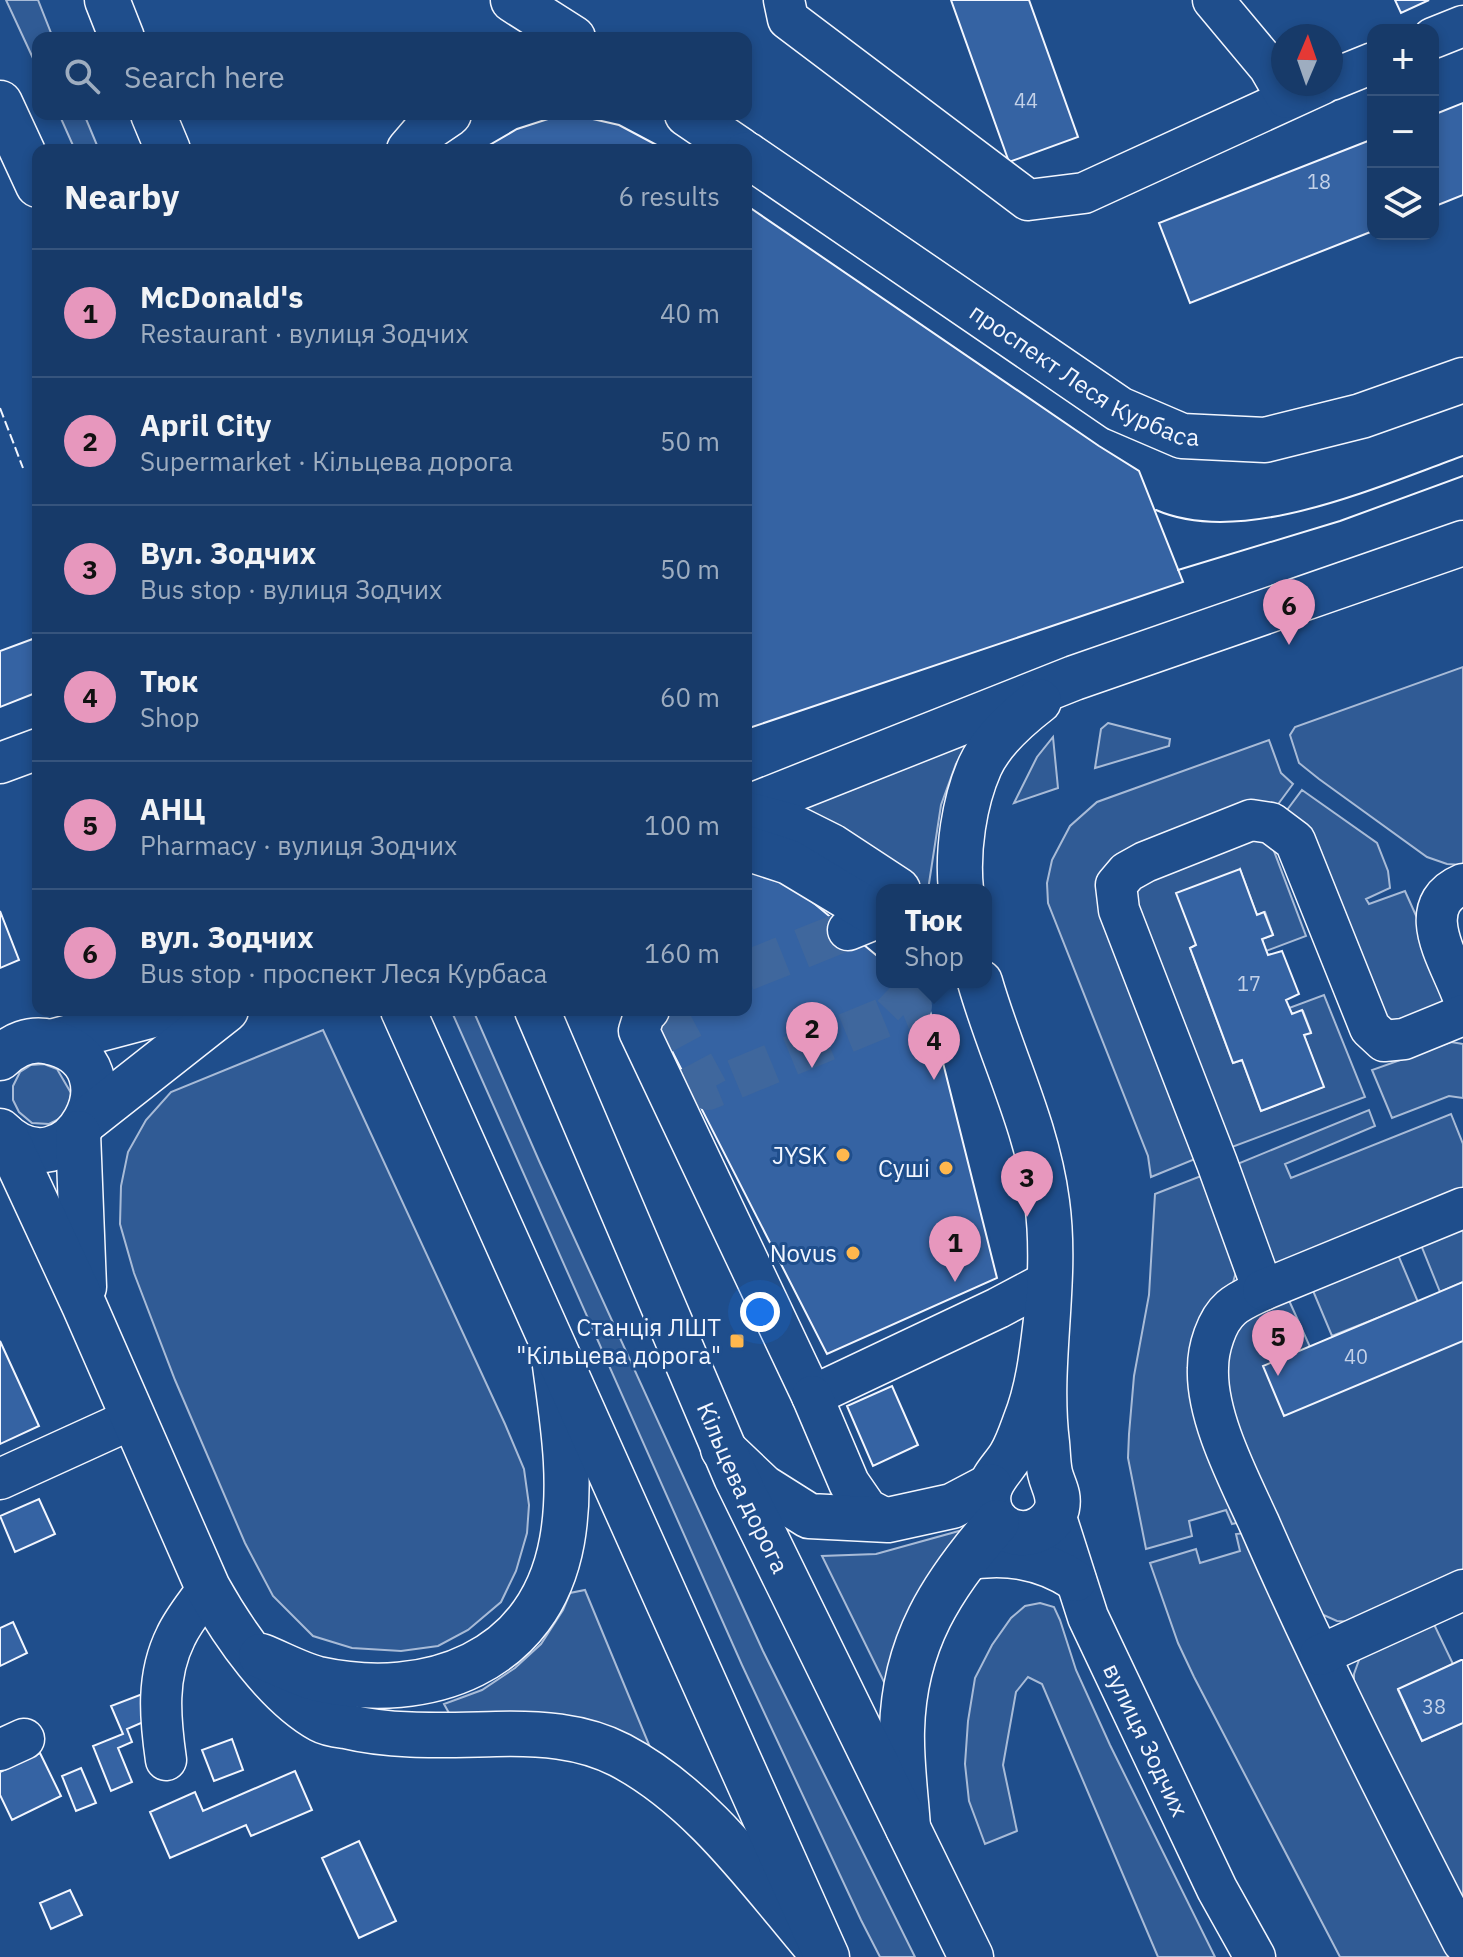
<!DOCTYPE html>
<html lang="en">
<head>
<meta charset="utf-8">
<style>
	body { margin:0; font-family:"IBM Plex Sans",sans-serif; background:#20416f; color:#f1f3f6 }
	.controls { position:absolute; right:24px; top:24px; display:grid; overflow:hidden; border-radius:16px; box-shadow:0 4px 12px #0003 }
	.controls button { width:72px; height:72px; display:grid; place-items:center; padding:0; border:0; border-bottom:2px solid #36547d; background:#173a69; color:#f1f3f6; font:40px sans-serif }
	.compass { position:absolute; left:1271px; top:24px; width:72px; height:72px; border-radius:50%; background:#173a69; box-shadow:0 4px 12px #0003; rotate:2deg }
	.you { position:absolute; left:760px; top:1312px; width:28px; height:28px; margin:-20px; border:6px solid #fff; border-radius:50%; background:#1a73e8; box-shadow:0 0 0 12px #1a73e833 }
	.badge { display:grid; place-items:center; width:52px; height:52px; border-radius:50%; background:#e797bd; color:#111; font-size:26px; font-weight:700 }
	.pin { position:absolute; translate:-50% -66px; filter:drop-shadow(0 2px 4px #0008) }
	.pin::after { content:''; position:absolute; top:42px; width:28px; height:24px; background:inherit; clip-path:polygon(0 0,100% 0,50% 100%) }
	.popup { position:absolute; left:876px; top:884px; width:116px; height:104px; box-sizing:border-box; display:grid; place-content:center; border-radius:16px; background:#173a69; filter:drop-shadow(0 2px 6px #0005); font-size:26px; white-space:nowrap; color:#9eadc0 }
	.popup b { font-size:30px; color:#f1f3f6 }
	.popup::after { content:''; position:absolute; left:50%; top:100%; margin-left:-16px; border:16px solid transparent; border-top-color:#173a69 }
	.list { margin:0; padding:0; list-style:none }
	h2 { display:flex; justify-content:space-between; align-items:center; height:104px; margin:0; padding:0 32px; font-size:34px }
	h2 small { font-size:26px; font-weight:400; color:#9eadc0 }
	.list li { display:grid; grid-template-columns:52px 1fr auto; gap:24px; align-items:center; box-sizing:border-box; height:128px; padding:0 32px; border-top:2px solid #36547d }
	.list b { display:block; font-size:30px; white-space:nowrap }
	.list p { margin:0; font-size:26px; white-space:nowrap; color:#9eadc0 }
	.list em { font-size:26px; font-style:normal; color:#9eadc0 }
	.icon { flex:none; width:44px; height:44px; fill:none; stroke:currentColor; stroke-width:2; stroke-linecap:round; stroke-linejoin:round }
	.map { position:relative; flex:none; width:1463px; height:1957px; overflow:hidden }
	.search { position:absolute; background:#173a69; box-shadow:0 4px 12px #0003; left:32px; top:32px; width:720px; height:88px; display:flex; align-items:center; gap:20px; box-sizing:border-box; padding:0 28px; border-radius:16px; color:#9eadc0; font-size:30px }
	.panel { position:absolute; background:#173a69; box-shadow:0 4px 12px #0003; left:32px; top:144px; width:720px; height:872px; border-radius:16px }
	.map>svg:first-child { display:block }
	.built { fill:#305b95; stroke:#a8bbd7; stroke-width:2 }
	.building { fill:#3563a3; stroke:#f2f6ff; stroke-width:2 }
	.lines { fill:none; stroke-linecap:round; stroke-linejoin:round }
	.minor-tunnel { stroke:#3f679d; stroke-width:40; stroke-dasharray:40 20; stroke-linecap:butt }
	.minor-casing { stroke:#f2f6ff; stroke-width:43 }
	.major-casing { stroke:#f2f6ff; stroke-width:47 }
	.highway-casing { stroke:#f2f6ff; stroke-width:47 }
	.minor { stroke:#1f4e8c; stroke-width:40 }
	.major { stroke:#1f4e8c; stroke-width:44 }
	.highway { stroke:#1f4e8c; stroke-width:44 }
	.tram { stroke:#f2f6ff; stroke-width:2 }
	.fence { stroke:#f2f6ff; stroke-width:2; stroke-dasharray:10 4; stroke-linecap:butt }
	.poi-dot { fill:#ffb74d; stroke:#1f4e8c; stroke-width:3 }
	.labels { text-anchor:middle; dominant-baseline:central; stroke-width:6; stroke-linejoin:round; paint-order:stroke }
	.number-label { font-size:20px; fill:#c3d1e8 }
	.street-label { font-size:24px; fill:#f2f6ff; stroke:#1f4e8c }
	.poi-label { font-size:24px; fill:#f2f6ff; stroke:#1f4e8c; text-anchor:end }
</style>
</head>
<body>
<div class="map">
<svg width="1463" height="1957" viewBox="0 0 1463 1957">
	<rect width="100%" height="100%" fill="#1f4e8c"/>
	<path class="built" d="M6,0H38L53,38H38V69Z
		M59,114H84L99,150H75Z
		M1463,667V865L1447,864L1427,857L1319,779L1299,763L1290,735L1295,727Z
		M1108,723L1170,739L1169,746L1095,768L1101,729Z
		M975,735L956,764L941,805L928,890H924L887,865L783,809Z
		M1053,737L1058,788L1014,803L1037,757Z
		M1269,740L1281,773L1293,784L1276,807L1124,853L1200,1157L1151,1177L1148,1156L1048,903L1047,883L1052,860L1070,826L1097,802Z
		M1302,790L1377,843L1388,871L1390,888L1366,899L1369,904L1405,891L1444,978V1003L1437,1011L1390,1023L1379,1017L1284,814Z
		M1239,840H1264L1272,846L1306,936L1266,951L1262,939L1273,935L1265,912L1257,915L1240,869L1196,945L1190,948L1233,1063L1242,1060L1261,1111L1323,1087L1304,1035L1311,1032L1303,1011L1292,1014L1289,1008L1324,995L1365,1097L1224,1150L1131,912L1134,888Z
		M451,1010H473L540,1163L763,1651L915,1957H880L861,1920L742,1665Z
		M323,1030L505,1424L524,1469L529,1505L527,1533L516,1571L501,1602L468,1630L438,1646L401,1651L352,1648L313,1636L273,1596L245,1543L175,1380L134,1273L120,1224L121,1186L128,1152L146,1120L171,1092Z
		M1451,1042L1463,1044V1098L1449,1096L1392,1118L1372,1070Z
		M44,1064L57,1069L71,1093L69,1106L61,1118L49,1124L32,1123L19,1112L13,1100V1086L20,1072L31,1065Z
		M1369,1110L1375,1126L1285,1164L1291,1178L1451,1114L1463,1144V1197L1276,1265L1264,1255L1230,1167Z
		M1206,1174L1236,1272L1230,1293L1219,1306L1241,1522L1232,1524L1226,1510L1189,1521L1192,1536L1146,1549L1128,1458L1129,1434L1134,1376L1149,1295L1155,1194Z
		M1463,1222V1282L1440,1292L1419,1240Z
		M1396,1250L1418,1302L1332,1336L1311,1286Z
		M1287,1296L1310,1347L1463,1341V1575L1353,1622L1337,1621L1319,1613L1228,1405L1225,1344L1239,1320Z
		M959,1531L962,1536L885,1684L822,1556L876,1554Z
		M1245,1533L1452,1957H1340L1194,1677L1178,1643L1150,1563L1196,1549L1200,1563L1240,1551L1236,1534Z
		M585,1590L652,1752L449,1713L444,1704L482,1690L515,1668L541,1644L563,1610L570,1593Z
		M1040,1603L1054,1607L1060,1620L1076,1670L1110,1745L1215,1957H1158L1042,1684L1028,1677L1016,1692L1003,1765L1017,1831L985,1844L969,1801L965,1764L968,1721L975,1678L992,1645L1011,1618L1025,1606Z
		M1431,1618L1453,1664L1398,1690L1422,1741L1463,1723V1912L1354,1686V1674L1359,1660L1369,1647Z"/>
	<path class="building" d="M951,0H1029L1078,137L1009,162Z
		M1395,0H1429L1401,13Z
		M1463,103V195L1433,207V115Z
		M584,117L619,125L666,150H481L517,129L551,118Z
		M1373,139V231L1190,303L1159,223Z
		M746,205L1099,446L1139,471L1183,582L746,729Z
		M38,637V692L0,707V651Z
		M768,865L882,960V982H907L927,999L997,1278L827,1354L651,1010H746V874Z
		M1240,869L1257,915L1264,912L1273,935L1262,939L1268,955L1282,951L1299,994L1286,1000L1292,1014L1302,1010L1311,1033L1304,1035L1324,1087L1261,1111L1242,1060L1233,1063L1190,948L1196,945L1176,893Z
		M0,911L19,960L0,968Z
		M1463,1282V1341L1284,1416L1263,1366Z
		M0,1341L39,1426L0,1444Z
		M892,1386L918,1445L873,1466L847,1406Z
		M39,1499L55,1534L15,1552L0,1516Z
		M13,1622L27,1653L0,1666V1628Z
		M1461,1660H1463V1723L1422,1741L1398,1689Z
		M145,1693L155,1717L127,1729L132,1742L118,1748L132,1782L111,1791L93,1746L123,1734L111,1706Z
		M232,1739L243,1770L214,1781L202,1750Z
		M40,1753L61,1796L12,1820L0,1795V1772Z
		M81,1768L96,1803L76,1811L62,1776Z
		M295,1771L312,1810L251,1836L246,1825L170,1858L150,1812L195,1792L203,1811Z
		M359,1841L396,1921L359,1938L322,1858Z
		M70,1890L82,1915L51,1929L40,1903Z"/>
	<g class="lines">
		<path class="minor-tunnel" d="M746,971L848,930
			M665,1010L708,1090L912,1006L887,982"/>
		<defs>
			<g id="minor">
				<path d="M784,0L788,19L1028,200L1084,193L1322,84"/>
				<path d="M1213,0L1269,67L1287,98"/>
				<path d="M1433,38L1463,26"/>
				<path d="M1331,80L1373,63"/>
				<path d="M0,763L38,749"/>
				<path d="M1463,884C1411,906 1450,960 1463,997"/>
				<path d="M848,930L880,917"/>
				<path d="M649,1010L644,1015L639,1031L812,1396L998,1308L1049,1281"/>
				<path d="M1463,1015L1404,1039L1384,1041L1370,1028L1295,841L1271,823L1251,820L1145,862L1127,872L1116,885L1119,910L1217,1163L1263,1290C1253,1295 1240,1300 1231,1308C1216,1321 1208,1349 1208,1368C1206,1417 1239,1479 1259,1523C1321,1665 1392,1804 1463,1942"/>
				<path d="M1263,1290L1463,1208"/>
				<path d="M812,1396L849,1483L867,1509L888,1520"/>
				<path d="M0,1479L134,1418"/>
				<path id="s1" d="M1055,1514L1088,1617L1217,1889L1255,1957"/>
				<path d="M964,1560C1005,1553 1041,1558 1076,1581"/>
				<path d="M1320,1655L1463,1590"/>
				<path d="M0,1750L24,1739"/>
				<path d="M166,1760C160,1718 156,1676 176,1636C184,1619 197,1604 208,1588"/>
			</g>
			<g id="major">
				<path d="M513,0L573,38"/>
				<path d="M687,114L740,150"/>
				<path d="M409,150L427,129L449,114"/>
				<path id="s2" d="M746,154L1119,409L1182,436L1265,440L1361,416L1463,380"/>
				<path d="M746,808L1074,678L1463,543"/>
				<path d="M746,814L791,826L831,846L898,890"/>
				<path d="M746,848L789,862L882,918"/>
				<path d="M961,890C957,851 964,802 980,766C992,740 1017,718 1039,701"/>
				<path d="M980,982C1001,1055 1037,1125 1047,1202C1058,1282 1037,1363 1047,1443C1048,1453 1048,1464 1050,1473C1053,1486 1060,1494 1057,1508C1052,1526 1032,1537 1014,1532C996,1527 985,1510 989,1491C992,1477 1004,1467 1011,1455C1017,1445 1021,1433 1025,1422C1040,1385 1043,1343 1048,1303"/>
				<path d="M51,1042L172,1010"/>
				<path d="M0,1058C13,1045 31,1037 50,1042C142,1062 69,1200 0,1131"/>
				<path d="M89,1118L226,1010"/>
				<path d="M78,1133L84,1287"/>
				<path d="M6,1137L84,1305L208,1588C233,1633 276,1695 321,1720C328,1724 337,1725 345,1726C394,1738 445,1735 496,1734C538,1733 581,1735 620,1755C702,1798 759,1880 818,1949"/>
				<path d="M723,1449L763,1487L809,1516L888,1520L952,1506L990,1486"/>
				<path d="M261,1656C279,1663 299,1674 318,1679C428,1703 540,1663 562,1541C573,1479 562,1419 554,1358"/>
				<path d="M908,1828C906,1796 901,1762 902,1730C904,1643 942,1585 997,1522"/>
			</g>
			<g id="highway">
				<path d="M107,0L122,38"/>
				<path d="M0,103L38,185"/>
				<path d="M153,114L168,150"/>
				<path d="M403,1010L827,1957"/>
				<path id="s3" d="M537,1010L736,1477L971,1957"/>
			</g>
		</defs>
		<use href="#minor" class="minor-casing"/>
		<use href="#major" class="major-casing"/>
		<use href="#highway" class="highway-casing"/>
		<use href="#minor" class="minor"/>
		<use href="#major" class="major"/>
		<use href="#highway" class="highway"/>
		<path class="tram" d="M1156,510C1243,548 1379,486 1463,456
			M1178,570L1340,521L1463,476"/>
		<path class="fence" d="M0,408L23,468"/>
	</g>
	<g class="poi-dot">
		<circle cx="843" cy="1155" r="8"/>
		<circle cx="946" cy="1168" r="8"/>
		<circle cx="853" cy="1253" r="8"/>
		<rect x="729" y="1333" width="16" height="16" rx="4"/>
	</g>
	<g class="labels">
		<g class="number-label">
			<text x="1026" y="100">44</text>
			<text x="1319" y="181">18</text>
			<text x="1249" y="983">17</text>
			<text x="1356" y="1356">40</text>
			<text x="1434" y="1706">38</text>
		</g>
		<g class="street-label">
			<text stroke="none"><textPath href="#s2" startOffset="406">проспект Леся Курбаса</textPath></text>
			<text stroke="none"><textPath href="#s3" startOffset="520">Кільцева дорога</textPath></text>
			<text stroke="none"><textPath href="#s1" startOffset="244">вулиця Зодчих</textPath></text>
		</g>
		<g class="poi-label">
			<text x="827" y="1155">JYSK</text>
			<text x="930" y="1168">Суші</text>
			<text x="837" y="1253">Novus</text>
			<text x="721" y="1327">Станція ЛШТ<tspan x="721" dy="28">"Кільцева дорога"</tspan></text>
		</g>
	</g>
</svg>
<div class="controls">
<button>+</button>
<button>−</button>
<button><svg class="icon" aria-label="layers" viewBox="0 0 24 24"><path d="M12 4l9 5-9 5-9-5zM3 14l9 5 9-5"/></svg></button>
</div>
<svg class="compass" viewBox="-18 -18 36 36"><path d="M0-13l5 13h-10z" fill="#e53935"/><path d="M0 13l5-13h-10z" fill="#9eadc0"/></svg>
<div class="you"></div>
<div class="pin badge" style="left:955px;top:1282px">1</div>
<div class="pin badge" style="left:812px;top:1068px">2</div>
<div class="pin badge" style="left:1027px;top:1217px">3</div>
<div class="pin badge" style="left:934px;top:1080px">4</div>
<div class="popup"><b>Тюк</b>Shop</div>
<div class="pin badge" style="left:1278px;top:1376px">5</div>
<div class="pin badge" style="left:1289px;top:645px">6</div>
<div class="search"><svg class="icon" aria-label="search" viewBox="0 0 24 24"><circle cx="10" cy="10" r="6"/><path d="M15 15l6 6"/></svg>Search here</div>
<section class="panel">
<h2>Nearby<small>6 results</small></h2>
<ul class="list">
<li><span class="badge">1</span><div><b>McDonald's</b><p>Restaurant · вулиця Зодчих</p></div><em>40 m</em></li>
<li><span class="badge">2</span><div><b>April City</b><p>Supermarket · Кільцева дорога</p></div><em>50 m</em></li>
<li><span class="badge">3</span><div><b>Вул. Зодчих</b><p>Bus stop · вулиця Зодчих</p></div><em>50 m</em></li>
<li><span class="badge">4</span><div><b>Тюк</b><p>Shop</p></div><em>60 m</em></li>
<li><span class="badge">5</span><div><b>АНЦ</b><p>Pharmacy · вулиця Зодчих</p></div><em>100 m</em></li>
<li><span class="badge">6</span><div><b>вул. Зодчих</b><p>Bus stop · проспект Леся Курбаса</p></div><em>160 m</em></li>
</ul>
</section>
</div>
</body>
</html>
